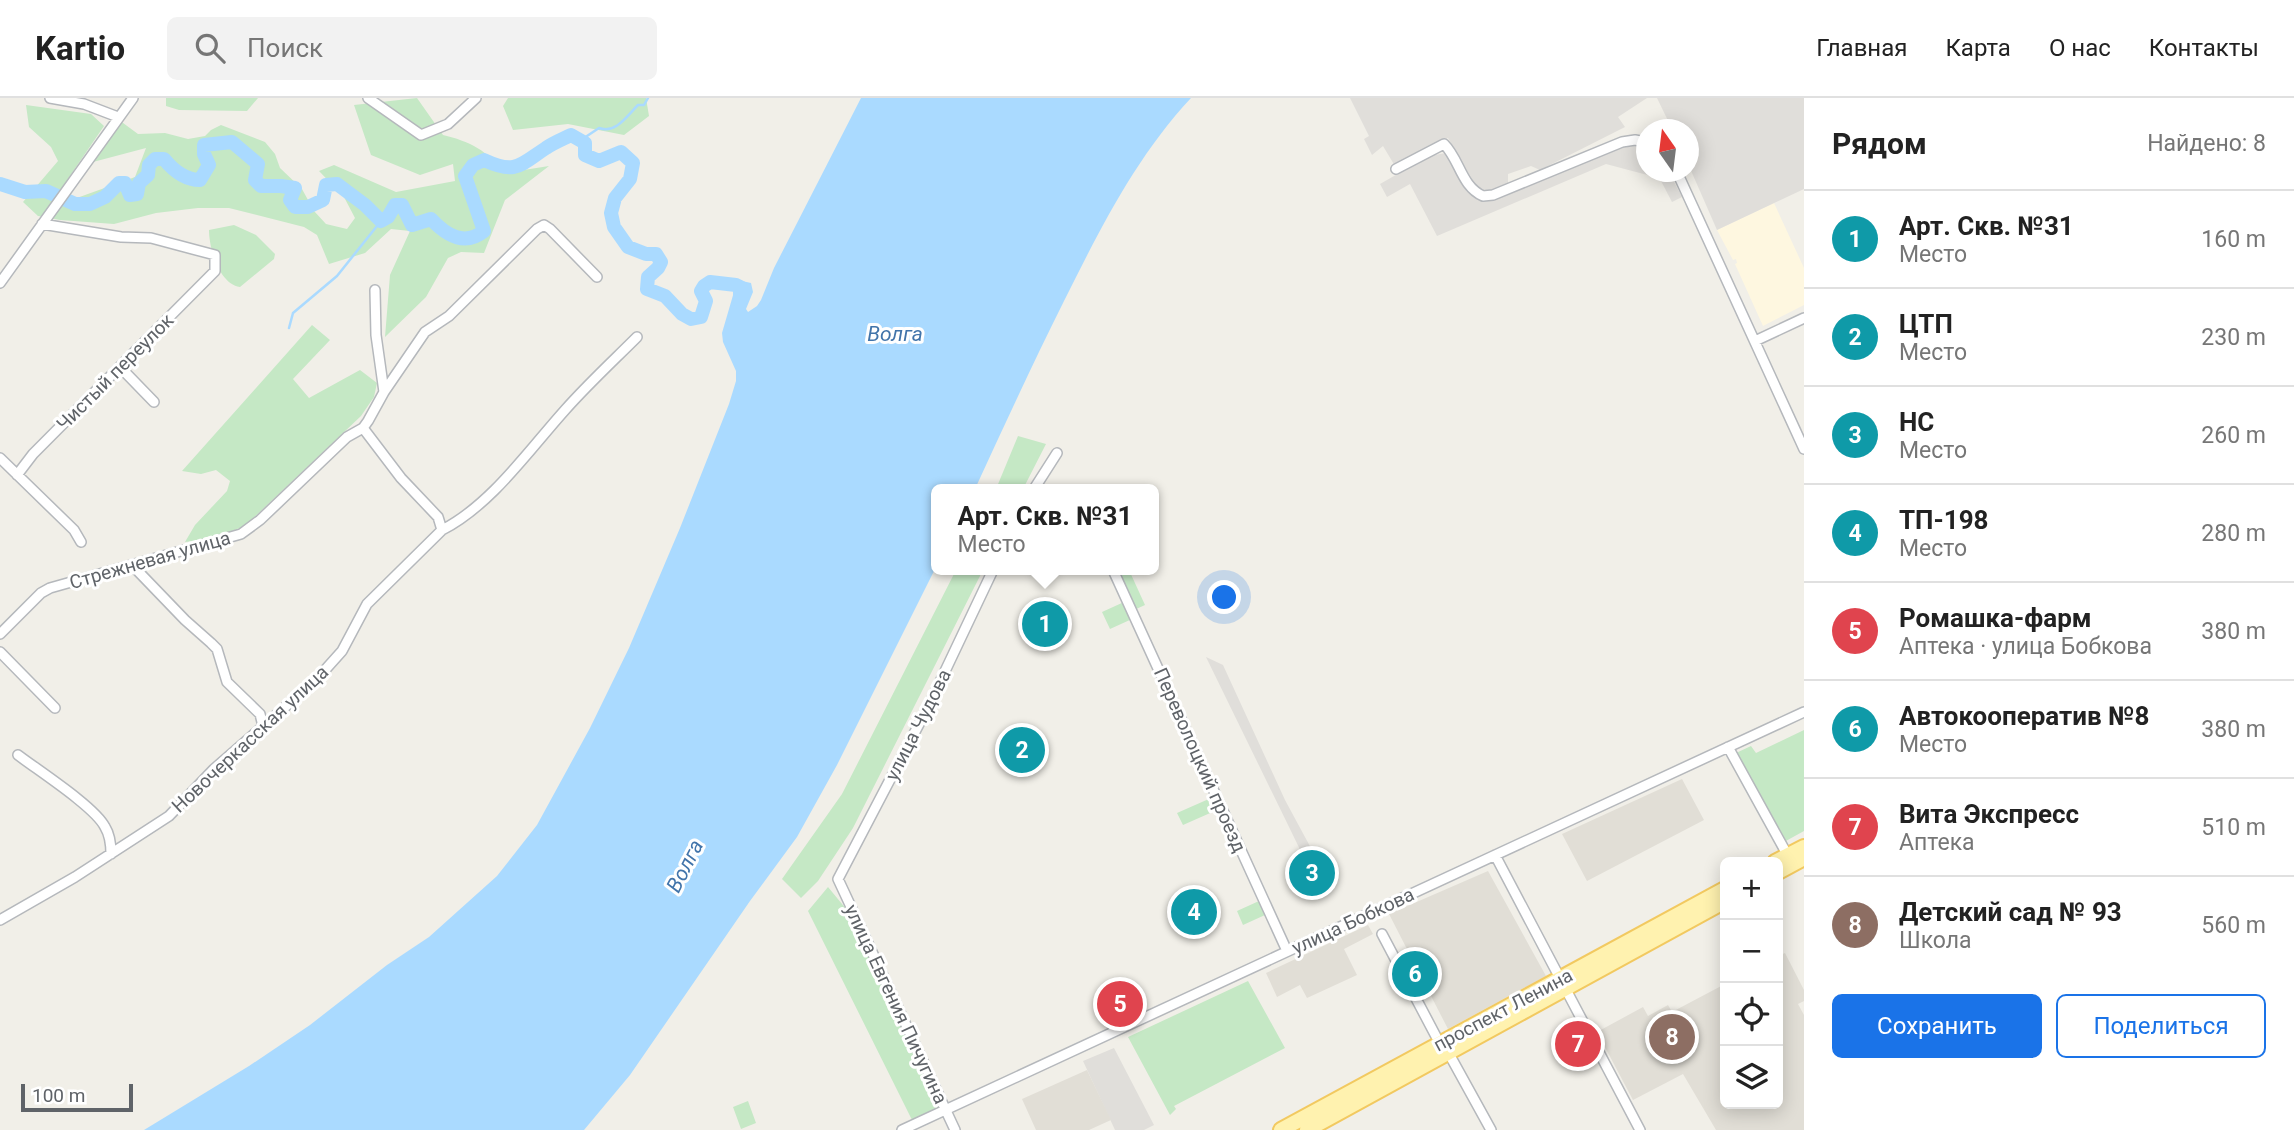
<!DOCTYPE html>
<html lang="ru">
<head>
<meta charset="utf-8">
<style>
	body { margin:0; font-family:Roboto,sans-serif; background:#f2f2f2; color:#222 }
	.controls { position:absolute; right:21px; bottom:21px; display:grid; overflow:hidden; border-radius:10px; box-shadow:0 4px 18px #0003 }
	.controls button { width:63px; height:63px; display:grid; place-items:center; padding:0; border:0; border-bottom:2px solid #e0e0e0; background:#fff; color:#222; font:35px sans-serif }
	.compass { position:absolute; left:1636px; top:21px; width:63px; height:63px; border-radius:50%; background:#fff; box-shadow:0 4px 18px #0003; rotate:346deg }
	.scale { position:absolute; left:21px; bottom:18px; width:112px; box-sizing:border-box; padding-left:7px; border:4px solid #5f6368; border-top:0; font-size:19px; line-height:24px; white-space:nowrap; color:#5f6368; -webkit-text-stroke:5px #fff; paint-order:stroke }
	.you { position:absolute; left:1225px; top:500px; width:24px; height:24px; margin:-18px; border:5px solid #fff; border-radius:50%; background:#1a73e8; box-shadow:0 0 0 10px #1a73e833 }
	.badge { display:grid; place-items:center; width:46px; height:46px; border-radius:50%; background:#1a73e8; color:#fff; font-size:23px; font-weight:700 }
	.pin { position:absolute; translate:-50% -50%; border:4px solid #fff; box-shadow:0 2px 7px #0006 }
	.popup { position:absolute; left:931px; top:386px; width:228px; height:91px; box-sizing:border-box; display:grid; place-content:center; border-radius:10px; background:#fff; filter:drop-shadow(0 2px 5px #0005); font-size:23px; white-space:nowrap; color:#767676 }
	.popup b { font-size:26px; color:#222 }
	.popup::after { content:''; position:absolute; left:50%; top:100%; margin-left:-14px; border:14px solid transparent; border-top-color:#fff }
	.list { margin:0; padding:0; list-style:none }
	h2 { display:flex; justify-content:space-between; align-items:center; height:91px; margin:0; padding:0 28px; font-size:30px }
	h2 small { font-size:23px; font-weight:400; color:#767676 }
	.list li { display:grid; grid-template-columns:46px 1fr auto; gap:21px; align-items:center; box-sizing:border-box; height:98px; padding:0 28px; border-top:2px solid #e0e0e0 }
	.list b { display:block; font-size:26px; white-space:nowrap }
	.list p { margin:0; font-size:23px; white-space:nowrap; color:#767676 }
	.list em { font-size:23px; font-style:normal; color:#767676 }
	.actions { display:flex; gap:14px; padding:21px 28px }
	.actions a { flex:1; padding:16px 0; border:2px solid #1a73e8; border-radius:10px; text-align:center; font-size:24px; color:#1a73e8 }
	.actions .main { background:#1a73e8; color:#fff }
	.icon { flex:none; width:38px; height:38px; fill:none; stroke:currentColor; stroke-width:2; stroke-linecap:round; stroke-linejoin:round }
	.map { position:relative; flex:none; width:1804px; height:1032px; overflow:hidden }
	header { display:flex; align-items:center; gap:42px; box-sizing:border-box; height:98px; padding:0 35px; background:#fff; border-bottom:2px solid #e0e0e0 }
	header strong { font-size:33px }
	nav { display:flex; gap:38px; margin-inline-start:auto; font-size:24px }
	.search { width:490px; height:63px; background:#f2f2f2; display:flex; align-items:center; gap:18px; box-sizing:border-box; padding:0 24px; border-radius:10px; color:#767676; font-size:26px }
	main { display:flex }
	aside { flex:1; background:#fff }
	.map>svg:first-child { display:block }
	.commercial { fill:#fef7e0 }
	.industrial { fill:#e0deda }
	.education { fill:#e1ded6 }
	.green { fill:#c5e8c5 }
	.water { fill:#aadaff }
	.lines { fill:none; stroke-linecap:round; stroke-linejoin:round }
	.stream { stroke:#aadaff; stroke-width:2.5 }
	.river { stroke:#aadaff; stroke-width:14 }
	.minor-casing { stroke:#b5b8bc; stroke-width:12 }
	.primary-casing { stroke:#f2c960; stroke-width:18 }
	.minor { stroke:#fff; stroke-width:9 }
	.primary { stroke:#fff2af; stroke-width:14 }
	.labels { text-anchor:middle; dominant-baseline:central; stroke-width:6; stroke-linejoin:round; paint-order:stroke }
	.street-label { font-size:19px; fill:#5f6368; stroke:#fff }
	.water-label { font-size:21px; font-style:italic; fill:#4174aa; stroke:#fff }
</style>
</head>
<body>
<header>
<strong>Kartio</strong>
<div class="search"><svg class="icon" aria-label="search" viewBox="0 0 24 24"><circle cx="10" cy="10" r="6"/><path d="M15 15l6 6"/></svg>Поиск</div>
<nav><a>Главная</a><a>Карта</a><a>О нас</a><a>Контакты</a></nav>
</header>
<main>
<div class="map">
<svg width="1804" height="1032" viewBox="0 0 1804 1032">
	<rect width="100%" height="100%" fill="#f1efe8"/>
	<path class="commercial" d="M1774,105L1804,170V207L1763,228L1735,166L1737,165L1736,161L1733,162L1717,132Z"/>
	<path class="industrial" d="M1350,0H1647L1618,19L1625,29L1540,72L1531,68L1508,76V86L1489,93L1476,89L1448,40L1395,68L1383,48L1372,57L1364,41L1369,38Z
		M1657,0H1804V91L1717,132L1689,68L1688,32L1672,31Z
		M1642,46L1646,48V74H1669L1682,99L1672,104L1661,83L1655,79L1606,66L1437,138L1410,86L1387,99L1380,86L1429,58L1446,55L1451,61L1467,94L1480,102H1490L1609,53Z
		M1206,559L1223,567L1285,702L1319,765L1309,770Z
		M1114,950L1154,1027L1144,1032H1115L1083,963Z"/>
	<path class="education" d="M1682,681L1704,722L1587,783L1562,736Z
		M1488,773L1546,878L1448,931L1389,816Z
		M1368,827L1373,836L1344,851L1357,877L1307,900L1300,887L1277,899L1266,875Z
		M1785,855L1804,892V903L1798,906L1804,917V1032H1716L1683,976L1633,1002L1597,934L1643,909L1648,918L1668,907L1672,914L1725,886V1006H1778V858Z
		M1087,972L1111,1022L1089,1032H1036L1022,1001Z"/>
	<path class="green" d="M166,0H258L247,13L179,12L166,8Z
		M417,0L443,37C469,43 488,53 505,75L549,68L505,102L484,155L461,154L448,160L426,199L385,239L390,177L410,133L391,131L365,155L329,166L317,137L304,129L229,110H198L156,115L114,126L60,122L38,118L23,104L58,63L51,49L29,29L26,7L91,16L104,28L61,91L74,101L135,79L146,50L93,64L119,22L138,36L165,35L188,41L205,38L211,32L221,27L265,44L275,56L280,70L302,91L314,113L326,126L347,131L355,120L344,99L319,73L334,67L396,94L455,83L453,66L420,77L371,57L354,7Z
		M508,0H646L649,18L624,37L568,26L513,32L503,8Z
		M234,127L256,137L275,156L274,161L240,189C219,186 209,150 209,132Z
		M312,227L330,242L293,281L309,300L360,272L377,285L374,299L361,318L245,428L212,441L185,444L195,427L227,393L230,383L216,372L201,376L182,373Z
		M1018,338L1046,346L1023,391H996Z
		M956,472H983L853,730L818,783L801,800L782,781L842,696Z
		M1116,472H1129L1145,507L1134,512Z
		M1124,504L1132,521L1110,531L1102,514Z
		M1804,632V733L1784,744L1736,655L1751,648L1756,655Z
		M1211,700L1217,712L1183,727L1177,715Z
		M828,789L861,829L945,1012L914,1026L808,813Z
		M1259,803L1265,817L1243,827L1237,813Z
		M1248,883L1285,950L1174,1008L1176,1011L1170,1017L1128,939Z
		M748,1003L756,1025L741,1031L733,1009Z"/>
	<path class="water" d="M861,0H1191C1136,59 1100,131 1064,203C1033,265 1004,328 975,391H936V469L837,667L797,739L750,803L630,977L584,1032H144L249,968L310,927L387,867L429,839L497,778L537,727L590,630L629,550L680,430L729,306L736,283V273L723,244L722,235L736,187L742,183L751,185L753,194L746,211L748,214L757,208L761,202L774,170Z"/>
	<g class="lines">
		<path class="stream" d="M581,42L599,30C616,36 627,18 638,7H644L648,0
			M289,230L293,215L337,178L381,123"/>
		<path class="river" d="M0,86L25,94L46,93L75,106H90L105,99L119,85H125L130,97L137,96L139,85L148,77L149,67L155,61H164C173,72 186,82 200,82L209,67L204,56V47L232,44L258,66L255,82L261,88H281L295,90L290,102L295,109H308L323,102L326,87L337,86L365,107L381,123L388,119L395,107H402L412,127L431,121C446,137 464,149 484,133L465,78L473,67L484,62C516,77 520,67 546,50C553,45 563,41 571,37L585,45V57L599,63L621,54L633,65L630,81L615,100L611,115L614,129L628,149L646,156H656L661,164L658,170L648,179L647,191L665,198L682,216L691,221L701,219L706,203L701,193L704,188L710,184L736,187L740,189V204"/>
		<defs>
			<path id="minor" d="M50,0L84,6L118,19
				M368,0L421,37L448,26L476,0
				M1396,71L1444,46C1460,62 1461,88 1483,98L1493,97L1622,44L1635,42L1646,44
				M1677,74L1804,351
				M0,185L133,0
				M375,192L376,237L384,294
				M1755,243L1804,220
				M120,269L154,304
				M363,330L401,380L438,419L442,432
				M0,360L74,432L81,444
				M17,377L33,356L215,173V157L151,140L121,139L42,126
				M1034,391L1057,355
				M132,467L185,522L211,545L217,551L227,584L260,616L263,628
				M1113,472L1287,853
				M0,536L41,495L50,490L241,436L260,422L347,339L363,330L368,323L384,294L425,234L449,218L537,131L544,127L550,131L597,179
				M0,554L55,610
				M1728,649L1788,758
				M18,657C39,673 95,709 105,729C110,737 111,747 111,756
				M1495,757L1640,1032
				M0,822L75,779L169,718L214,671L316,582L342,553L367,506L442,432C491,407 529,352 565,312C588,286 613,263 637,239
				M1382,836L1440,946
				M1448,954L1491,1032
				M902,1032L1804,614
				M955,1032L838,781L929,607L993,472"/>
			<path id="primary" d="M1775,764L1804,749
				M1778,774L1804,760
				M1281,1032L1725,791
				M1307,1032L1725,803"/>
		</defs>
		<use href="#minor" class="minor-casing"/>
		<use href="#primary" class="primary-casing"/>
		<use href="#minor" class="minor"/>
		<use href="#primary" class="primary"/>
	</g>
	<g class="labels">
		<g class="street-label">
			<text transform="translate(115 274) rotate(-45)">Чистый переулок</text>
			<text transform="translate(150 462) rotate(-16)">Стрежневая улица</text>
			<text transform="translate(918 627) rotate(-63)">улица Чудова</text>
			<text transform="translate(250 641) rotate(-43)">Новочеркасская улица</text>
			<text transform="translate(1200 662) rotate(66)">Переволоцкий проезд</text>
			<text transform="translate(1353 823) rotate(-25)">улица Бобкова</text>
			<text transform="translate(896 906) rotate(65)">улица Евгения Пичугина</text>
			<text transform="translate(1503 912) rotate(-28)">проспект Ленина</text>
		</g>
		<g class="water-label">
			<text x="895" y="236">Волга</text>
			<text transform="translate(685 768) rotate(-63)">Волга</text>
		</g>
	</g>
</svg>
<div class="controls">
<button>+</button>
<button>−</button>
<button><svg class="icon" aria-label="locate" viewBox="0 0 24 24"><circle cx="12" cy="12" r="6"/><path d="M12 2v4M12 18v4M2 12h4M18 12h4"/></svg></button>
<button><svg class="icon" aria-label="layers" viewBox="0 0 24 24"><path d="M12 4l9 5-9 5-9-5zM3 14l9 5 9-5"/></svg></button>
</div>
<svg class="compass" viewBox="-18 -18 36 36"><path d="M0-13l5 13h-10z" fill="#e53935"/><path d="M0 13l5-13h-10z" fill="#767676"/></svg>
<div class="scale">100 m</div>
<div class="you"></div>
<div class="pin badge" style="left:1045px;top:526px;background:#0f9aa8">1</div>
<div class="popup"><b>Арт. Скв. №31</b>Место</div>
<div class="pin badge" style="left:1022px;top:652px;background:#0f9aa8">2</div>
<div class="pin badge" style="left:1312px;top:775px;background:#0f9aa8">3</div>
<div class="pin badge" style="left:1194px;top:814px;background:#0f9aa8">4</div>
<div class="pin badge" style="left:1120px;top:906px;background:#e0444e">5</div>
<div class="pin badge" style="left:1415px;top:876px;background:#0f9aa8">6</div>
<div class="pin badge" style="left:1578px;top:946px;background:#e0444e">7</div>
<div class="pin badge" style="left:1672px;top:939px;background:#8d6e63">8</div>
</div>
<aside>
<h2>Рядом<small>Найдено: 8</small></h2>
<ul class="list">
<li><span class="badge" style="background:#0f9aa8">1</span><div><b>Арт. Скв. №31</b><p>Место</p></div><em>160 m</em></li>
<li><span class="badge" style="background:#0f9aa8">2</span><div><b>ЦТП</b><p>Место</p></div><em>230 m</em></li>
<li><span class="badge" style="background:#0f9aa8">3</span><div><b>НС</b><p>Место</p></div><em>260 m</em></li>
<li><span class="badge" style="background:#0f9aa8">4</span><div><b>ТП-198</b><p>Место</p></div><em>280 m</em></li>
<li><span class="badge" style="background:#e0444e">5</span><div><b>Ромашка-фарм</b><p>Аптека · улица Бобкова</p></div><em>380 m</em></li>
<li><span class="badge" style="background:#0f9aa8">6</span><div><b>Автокооператив №8</b><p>Место</p></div><em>380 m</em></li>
<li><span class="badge" style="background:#e0444e">7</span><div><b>Вита Экспресс</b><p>Аптека</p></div><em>510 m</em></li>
<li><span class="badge" style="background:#8d6e63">8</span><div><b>Детский сад № 93</b><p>Школа</p></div><em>560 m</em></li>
</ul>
<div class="actions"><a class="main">Сохранить</a><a>Поделиться</a></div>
</aside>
</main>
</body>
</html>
